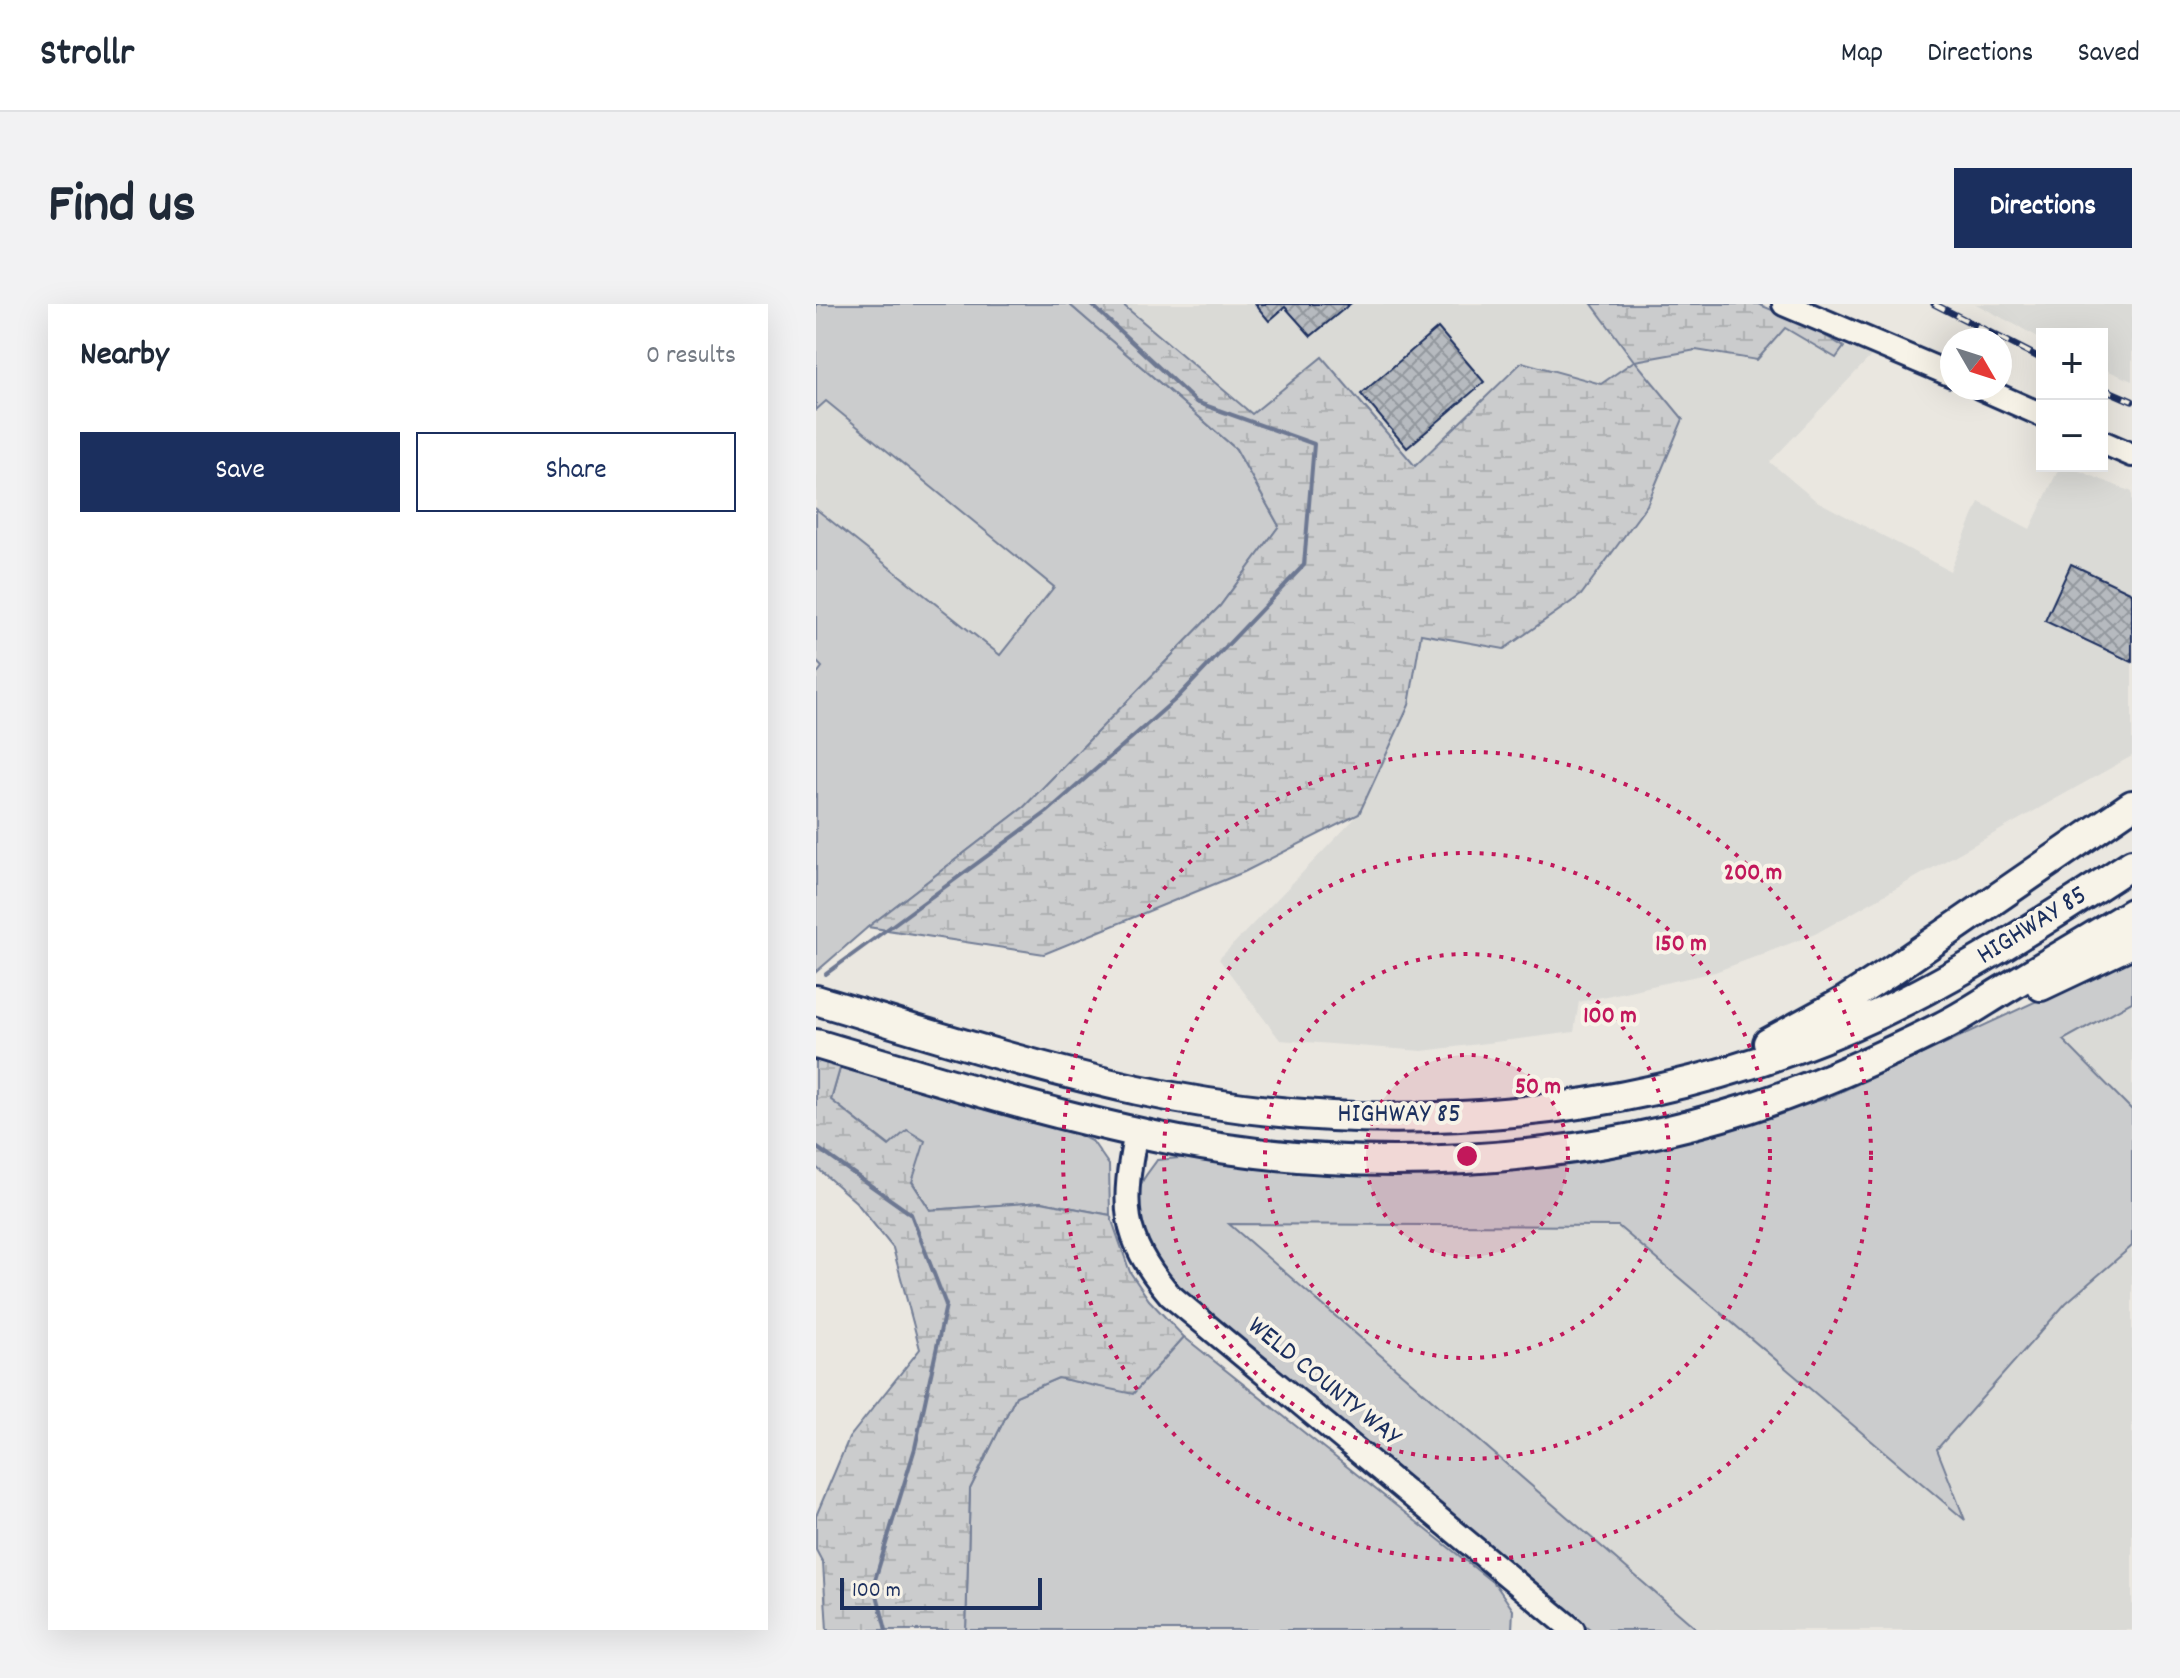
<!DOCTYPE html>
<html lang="en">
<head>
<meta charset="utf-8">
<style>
	body { margin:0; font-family:Dekko,sans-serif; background:#f2f2f3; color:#1f2937 }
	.controls { position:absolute; right:24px; top:24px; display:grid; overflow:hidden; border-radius:0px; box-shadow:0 8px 32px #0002 }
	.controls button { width:72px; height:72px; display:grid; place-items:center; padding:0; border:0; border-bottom:2px solid #e0e1e3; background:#fff; color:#1f2937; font:40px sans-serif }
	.compass { position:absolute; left:1124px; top:24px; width:72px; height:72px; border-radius:50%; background:#fff; box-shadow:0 8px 32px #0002; rotate:129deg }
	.scale { position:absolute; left:24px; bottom:20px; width:202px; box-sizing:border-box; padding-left:8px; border:4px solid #1b2f5e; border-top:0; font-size:22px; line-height:28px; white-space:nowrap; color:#1b2f5e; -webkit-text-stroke:6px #f7f3e8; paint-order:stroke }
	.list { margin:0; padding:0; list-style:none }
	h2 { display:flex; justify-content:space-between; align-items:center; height:104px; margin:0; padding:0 32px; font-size:34px }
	h2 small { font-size:26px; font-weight:400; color:#747a83 }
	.actions { display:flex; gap:16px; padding:24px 32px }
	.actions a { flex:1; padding:18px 0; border:2px solid #1b2f5e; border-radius:0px; text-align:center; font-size:28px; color:#1b2f5e }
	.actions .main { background:#1b2f5e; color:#fff }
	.map { position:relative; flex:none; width:1316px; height:1326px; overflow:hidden; border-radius:0px }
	header { display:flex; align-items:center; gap:48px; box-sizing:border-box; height:112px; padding:0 40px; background:#fff; border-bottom:2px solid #e0e1e3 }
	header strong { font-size:38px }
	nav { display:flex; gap:44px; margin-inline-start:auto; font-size:28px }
	.intro { display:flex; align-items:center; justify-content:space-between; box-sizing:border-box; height:192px; padding:0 48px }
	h1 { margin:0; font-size:56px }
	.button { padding:20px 36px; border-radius:0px; background:#1b2f5e; color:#fff; font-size:28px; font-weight:700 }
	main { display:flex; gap:48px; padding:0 48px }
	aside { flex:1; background:#fff; border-radius:0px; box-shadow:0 8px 32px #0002 }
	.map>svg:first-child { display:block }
	.built { fill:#dadad6 }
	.grass { fill:#cbcccd; stroke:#737e96; stroke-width:2 }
	.wetland { fill:url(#wetland-marsh); stroke:#737e96; stroke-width:2 }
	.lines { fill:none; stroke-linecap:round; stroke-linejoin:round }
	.stream { stroke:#6d7892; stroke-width:4 }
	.building { fill:url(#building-cross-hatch); stroke:#1b2f5e; stroke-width:2 }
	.secondary-casing { stroke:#1b2f5e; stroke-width:28 }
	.highway-casing { stroke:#1b2f5e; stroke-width:34 }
	.secondary { stroke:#f7f3e8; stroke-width:22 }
	.highway { stroke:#f7f3e8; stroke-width:28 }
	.rail-casing { stroke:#1b2f5e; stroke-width:7 }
	.rail { stroke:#f7f3e8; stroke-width:4; stroke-dasharray:12; stroke-linecap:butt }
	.ring { fill:none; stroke:#c2185b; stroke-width:4; stroke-dasharray:4 8 }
	.labels { text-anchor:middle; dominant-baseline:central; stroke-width:8; stroke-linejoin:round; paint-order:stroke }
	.street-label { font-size:28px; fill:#1b2f5e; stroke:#f7f3e8 }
	.centre { fill:#c2185b; stroke:#f7f3e8; stroke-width:4 }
	.ring-label { font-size:24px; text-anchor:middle; font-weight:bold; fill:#c2185b; stroke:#f7f3e8; stroke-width:8; stroke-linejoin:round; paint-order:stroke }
</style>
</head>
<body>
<header>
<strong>Strollr</strong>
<nav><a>Map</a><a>Directions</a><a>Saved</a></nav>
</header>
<div class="intro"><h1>Find us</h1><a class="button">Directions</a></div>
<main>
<aside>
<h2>Nearby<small>0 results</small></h2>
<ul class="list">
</ul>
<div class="actions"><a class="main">Save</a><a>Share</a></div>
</aside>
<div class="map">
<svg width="1316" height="1326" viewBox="0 0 1316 1326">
	<defs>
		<pattern id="wetland-marsh" width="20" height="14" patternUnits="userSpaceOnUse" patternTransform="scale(2)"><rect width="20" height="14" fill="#cbcccd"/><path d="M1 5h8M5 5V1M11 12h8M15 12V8" fill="none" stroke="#aeb0b2"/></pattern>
		<pattern id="building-cross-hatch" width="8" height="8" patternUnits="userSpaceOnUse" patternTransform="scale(2)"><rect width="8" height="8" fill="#b6babf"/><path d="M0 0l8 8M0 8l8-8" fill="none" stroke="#93989e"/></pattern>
	</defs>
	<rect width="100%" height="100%" fill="#eae7e0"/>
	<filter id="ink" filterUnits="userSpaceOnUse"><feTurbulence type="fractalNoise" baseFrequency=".0125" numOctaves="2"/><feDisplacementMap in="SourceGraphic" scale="16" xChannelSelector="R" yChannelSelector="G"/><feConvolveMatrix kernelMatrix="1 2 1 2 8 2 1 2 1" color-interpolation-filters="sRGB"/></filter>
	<g filter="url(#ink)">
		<path class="built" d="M306,0H776L818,57L880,46L941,56L968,23L1020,54L1028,43L1058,49L954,158L999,196L1134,267L1163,198L1214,225L1244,162H1251L1316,188V452L999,630L899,668L763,698L758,728L606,747L464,736L403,655L543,510L593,401L605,330L688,345L785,80L706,58L599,162L507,53L436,110Z
			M1160,0H1316V77L1286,64V30H1226V35Z
			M10,97L238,283L185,352L0,205V106Z
			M1316,698V806L1246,736Z
			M412,920L802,922L1147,1214L1120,1145L1250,999L1316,942V1326H882Z"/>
		<path class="grass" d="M0,0H253L420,145L463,222L404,302L208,503L52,623L0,668V371L6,363L0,357V205L184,351L238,283L10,97L0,106Z
			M1316,651V698L1247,736L1316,806V942L1250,999L1121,1145L1149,1216L802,922L413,920L882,1326H775L359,983C337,953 317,922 324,883C326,874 336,864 341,856L375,853L554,870L771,859L1009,795L1249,684Z
			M25,761L254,826L277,838L293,861L294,911L225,898L114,906L74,842L15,796Z
			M368,1033L680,1281L697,1306L696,1326H150L154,1185L200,1092L242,1074L317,1089Z"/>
		<path class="wetland" d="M253,0H306L436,110L506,53L599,162L706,58L785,80L818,57L776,0H942L991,21L1028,43L1020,54L969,24L941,56L880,46L819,57L867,115L831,201L765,291L688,345L605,330L593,401L543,510L428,568L228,650L52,623L208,503L404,302L463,222L420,145Z
			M0,754L25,761L15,796L73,842L91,826L109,837L96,878L114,906L225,898L294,911L314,968L333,996L368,1033L317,1090L242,1074L200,1092L154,1185L150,1326H11L7,1259L0,1246V1212L33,1134L104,1045L77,944L40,898L0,863Z"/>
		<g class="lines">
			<path class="stream" d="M10,670L231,508L361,394L488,261L498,140L380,98L275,0
				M0,843L95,910L130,1001L99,1144L58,1279L70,1326"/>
		</g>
		<path class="building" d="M439,0H534L495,32L469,3L453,17Z
			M622,24L668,78L591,144L545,90Z
			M1255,260L1316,289V358L1229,317Z"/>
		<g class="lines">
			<defs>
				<path id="secondary" d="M968,0L1136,71
					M1165,84L1226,111
					M1286,138L1316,151
					M320,828C306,901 304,932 354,991L757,1326"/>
				<path id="highway" d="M1225,682L1316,639
					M0,696C107,728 213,762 322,786C568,839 835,817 1064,709C1153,667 1234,613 1316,560
					M952,739L1027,698L1078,665L1316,501
					M0,740C120,775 240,813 363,837C547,872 753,861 933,804C998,783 1063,754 1125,723C1148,712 1169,697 1191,684C1233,659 1274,634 1316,609"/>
			</defs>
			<use href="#secondary" class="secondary-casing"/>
			<use href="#highway" class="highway-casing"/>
			<use href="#secondary" class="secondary"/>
			<use href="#highway" class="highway"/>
			<defs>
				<path id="rail" d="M1118,0L1226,55
					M1286,84L1316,97"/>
			</defs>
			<use href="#rail" class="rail-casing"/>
			<use href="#rail" class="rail"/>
		</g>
	</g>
	<circle cx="651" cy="852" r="101" fill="#c2185b" fill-opacity=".12"/>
	<g class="ring">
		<circle cx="651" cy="852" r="101"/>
		<circle cx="651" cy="852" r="202"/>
		<circle cx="651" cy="852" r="303"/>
		<circle cx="651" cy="852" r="404"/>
	</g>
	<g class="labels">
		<g class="street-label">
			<text transform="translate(1217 623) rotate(-32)">HIGHWAY 85</text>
			<text x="583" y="812">HIGHWAY 85</text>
			<text transform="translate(507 1079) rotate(39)">WELD COUNTY WAY</text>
		</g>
	</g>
	<circle cx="651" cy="852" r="12" class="centre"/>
	<g class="ring-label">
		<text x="937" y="575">200 m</text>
		<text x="865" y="646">150 m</text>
		<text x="794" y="718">100 m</text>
		<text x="722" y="789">50 m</text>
	</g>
</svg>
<div class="controls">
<button>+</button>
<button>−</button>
</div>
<svg class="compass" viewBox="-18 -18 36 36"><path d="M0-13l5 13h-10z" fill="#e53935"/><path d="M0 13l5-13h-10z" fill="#747a83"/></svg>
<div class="scale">100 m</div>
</div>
</main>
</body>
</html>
